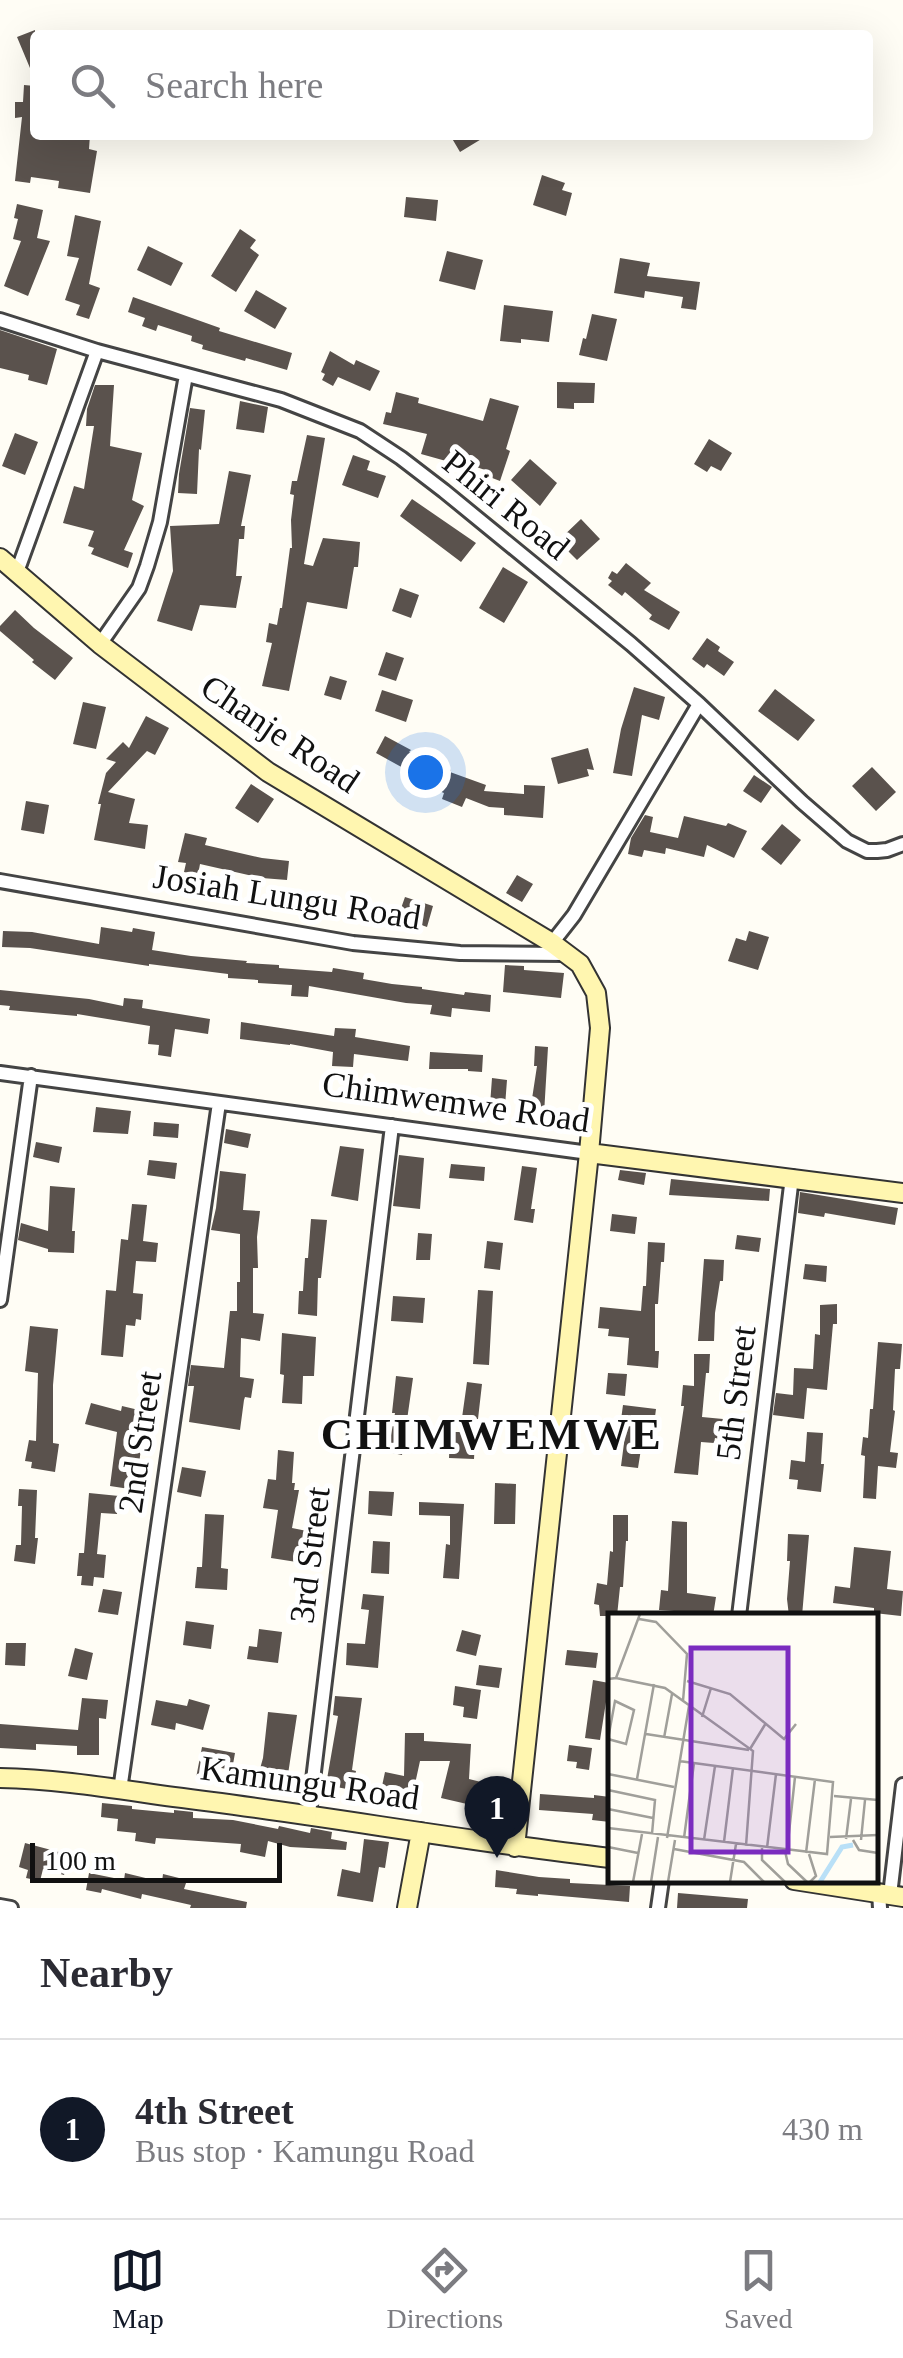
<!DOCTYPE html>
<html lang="en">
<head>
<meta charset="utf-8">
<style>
	body { margin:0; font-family:Georgia,serif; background:#f7f7f7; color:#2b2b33 }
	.scale { position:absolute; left:30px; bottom:25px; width:252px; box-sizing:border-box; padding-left:10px; border:5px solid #111; border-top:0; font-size:28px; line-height:35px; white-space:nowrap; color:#111; -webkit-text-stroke:8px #fff; paint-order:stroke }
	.you { position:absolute; left:425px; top:772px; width:35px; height:35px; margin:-25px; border:8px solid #fff; border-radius:50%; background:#1a73e8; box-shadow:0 0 0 15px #1a73e833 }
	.badge { display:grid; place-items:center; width:65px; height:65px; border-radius:50%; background:#111827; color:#fff; font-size:32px; font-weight:700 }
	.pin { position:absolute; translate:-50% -82px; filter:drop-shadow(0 2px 5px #0008) }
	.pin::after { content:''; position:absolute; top:52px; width:35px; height:30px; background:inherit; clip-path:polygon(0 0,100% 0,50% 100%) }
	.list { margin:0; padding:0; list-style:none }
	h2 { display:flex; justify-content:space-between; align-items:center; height:130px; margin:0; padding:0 40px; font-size:42px }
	h2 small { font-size:32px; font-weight:400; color:#7c7c81 }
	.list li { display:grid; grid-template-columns:65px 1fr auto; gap:30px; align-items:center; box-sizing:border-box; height:180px; padding:0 40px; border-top:2px solid #e1e1e2 }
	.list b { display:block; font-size:38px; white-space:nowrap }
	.list p { margin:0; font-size:32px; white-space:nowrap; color:#7c7c81 }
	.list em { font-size:32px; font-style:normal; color:#7c7c81 }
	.icon { flex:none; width:55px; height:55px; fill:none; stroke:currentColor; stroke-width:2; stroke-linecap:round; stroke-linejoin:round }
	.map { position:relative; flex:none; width:903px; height:1908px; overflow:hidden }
	.search { position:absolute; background:#fff; box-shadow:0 10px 40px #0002; left:30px; right:30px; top:30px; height:110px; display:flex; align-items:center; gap:25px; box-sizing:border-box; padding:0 35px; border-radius:10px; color:#7c7c81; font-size:38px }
	.sheet { height:310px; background:#fff }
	nav { display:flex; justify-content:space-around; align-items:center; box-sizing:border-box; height:140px; border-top:2px solid #e1e1e2; background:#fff; font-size:28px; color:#7c7c81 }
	nav a { display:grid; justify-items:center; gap:5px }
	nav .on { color:#111827 }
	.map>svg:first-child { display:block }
	.building { fill:#5a524d }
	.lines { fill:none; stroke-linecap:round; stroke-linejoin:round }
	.street-casing { stroke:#444; stroke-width:18 }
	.secondary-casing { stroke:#333; stroke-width:22 }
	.street { stroke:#fff; stroke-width:12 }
	.secondary { stroke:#fff6b0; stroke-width:18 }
	.labels { text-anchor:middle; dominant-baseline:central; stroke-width:10; stroke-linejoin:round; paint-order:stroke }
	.street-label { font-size:35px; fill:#111; stroke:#fff }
	.district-label { font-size:45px; font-weight:bold; letter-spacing:2.5px; fill:#111; stroke:#fff }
	.inset-river { fill:none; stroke:#b9e0f7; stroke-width:5 }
	.inset-road { fill:none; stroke:#a09f9a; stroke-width:2.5 }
	.view { fill:#7b2cbf; fill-opacity:0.15; stroke:#7b2cbf; stroke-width:5 }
	.inset-edge { fill:none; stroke:#111; stroke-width:5 }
</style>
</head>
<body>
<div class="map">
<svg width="903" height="1908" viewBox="0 0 903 1908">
	<rect width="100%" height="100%" fill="#fffdf5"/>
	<path class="building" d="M35,30V80L17,37Z
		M24,85L35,86V135H90L89,149L97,151L90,193L58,188L59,181L31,177L30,183L15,181L22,117L15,118V102H23Z
		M450,135H488L460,152Z
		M542,175L565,183L562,190L572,193L566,216L533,205Z
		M406,197L438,200L436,221L404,217Z
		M17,204L43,210L37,238L50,241L28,296L4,286L21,241L13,239L18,219L14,218Z
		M75,215L101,221L89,284L100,288L89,319L76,315L80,305L65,300L79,258L67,256Z
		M240,229L256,240L250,248L259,255L236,292L211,276Z
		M148,246L183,263L171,286L137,270Z
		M447,251L483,260L475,290L439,281Z
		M620,258L650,263L647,276L700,282L696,310L681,308L683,297L645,291L644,298L614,293Z
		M256,290L287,308L275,329L244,311Z
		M133,297L220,328L219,331L292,353L287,370L246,358L245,361L202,349L203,345L191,341L192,336L158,325L156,331L142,326L145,318L128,312Z
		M504,305L553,311L549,342L521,339V343L500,341Z
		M592,314L617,319L607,361L579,355L583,338L586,339Z
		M0,330L57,349L47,385L28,380L29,375L0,368Z
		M330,351L354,365L356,360L380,371L370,391L338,377L333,386L322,380L325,374L321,372Z
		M557,382L595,383L594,403H574V409L557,408Z
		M95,385H114L110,446L142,453L132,500L144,506L124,550L133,553L128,568L91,554L94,548L88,546L94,531L63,523L74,486L84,489L94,426H86L87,409Z
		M396,392L419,398L418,403L483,421L490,398L519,406L506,449L510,451L500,481L487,476L488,471L447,457L446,461L421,454L427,434L383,424L386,412L391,413Z
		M240,401L268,407L264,433L236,429Z
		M190,408L205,410L201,450L199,449L197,494L178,493L179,474Z
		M15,433L38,442L25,475L2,466Z
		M307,435L325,438L304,564L313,566L323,538L360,542L358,567H354L347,609L307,602L289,691L262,686L272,643L266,642L269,623L277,625L280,608H282L290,548H292L291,520L294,495L290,494L292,481H297Z
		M709,439L732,453L721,471L711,466L707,472L694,464Z
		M353,455L370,461L367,470L386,476L378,498L342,485Z
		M530,459L557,483L540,506L511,480Z
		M229,471L251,475L241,526H245L244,539H239L236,576H242L236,608L200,605L192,631L157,621L173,571L170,526L219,524Z
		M412,499L476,543L461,562L400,516Z
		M581,519L600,539L577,560L558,541Z
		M626,563L651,583L644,590L680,612L669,630L649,619L652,615L625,592L622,596L608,585L612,581L608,578L612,571L617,574Z
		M503,567L528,582L504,623L479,608Z
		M400,588L419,595L411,618L392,611Z
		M15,610L34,628L73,658L55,680L32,662L34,660L0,631V626Z
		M707,638L720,647L718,651L734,662L724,676L707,664L704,668L692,659Z
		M386,652L404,658L396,681L378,675Z
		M330,676L347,681L341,700L324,695Z
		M634,687L665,697L659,720L642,715L632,776L613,773L621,729Z
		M775,689L815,720L798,741L758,711Z
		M382,690L413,700L406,722L375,711Z
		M83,702L106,707L96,749L73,744Z
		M146,716L169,728L155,755L147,751L108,792L135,799L129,823L148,825L145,849L94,840L101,804H98L106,773L116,762L106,759L123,742L129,748Z
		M385,736L411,750L409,752L451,770L450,772L486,785L484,791L524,794V785L545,786L543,818L504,815V808L489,807L466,798L462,807L442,799L444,793L412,780L414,774L376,753Z
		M588,748L594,770L587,769L589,776L558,784L551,758Z
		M872,767L896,792L876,811L852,786Z
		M754,775L772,787L761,803L743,791Z
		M251,784L274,799L258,823L235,808Z
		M26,801L49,805L44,834L21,830Z
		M645,815L653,817L650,832L678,838L684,816L726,826L728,823L747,831L734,858L707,845L704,857L666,848L665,854L644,850L642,857L628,854L631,838Z
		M782,824L801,840L781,865L761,849Z
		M185,833L207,838L205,845L262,858L289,861L287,880L262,878L200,864L198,875L184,872L186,863L178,862Z
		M517,875L533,884L522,902L506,893Z
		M405,897L433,906L427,927L413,922L414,918L399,914Z
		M101,927L132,932L133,928L155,932L152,950L191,956L247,961L246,963L279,965V968L332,972L333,968L364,973L363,979L392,984L422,987V989L464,995L465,992L491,995L490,1012L452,1008L451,1017L430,1014L432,1005L406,1003L309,986L308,997L291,996L292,985L258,983V980L228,978V974L149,964V966L30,948L2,947L3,931L32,932L99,944Z
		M749,931L769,937L758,970L728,961L736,938L746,941Z
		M505,965L524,966V970L564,973L561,998L503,992Z
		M0,990L89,999L123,1006L124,998L143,1000L142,1008L210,1019L208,1034L175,1029L171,1057L158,1055L159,1045L148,1044L150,1026L77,1014V1016L9,1010L10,1006L0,1005Z
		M241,1022L334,1036L335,1028L356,1029L355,1037L410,1046L408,1061L354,1054L353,1067L332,1066L333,1052L290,1044V1045L240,1039Z
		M535,1046L548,1047L544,1114L530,1112L537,1066H534Z
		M430,1052L483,1055L482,1072L468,1071V1069H429Z
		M492,1078L507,1080L505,1106L490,1105Z
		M96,1107L131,1111L128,1134L93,1132Z
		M154,1122L179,1124L178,1138L153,1136Z
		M226,1129L251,1134L248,1148L224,1143Z
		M36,1142L62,1147L59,1163L33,1157Z
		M340,1146L364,1149L358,1201L331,1196Z
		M399,1155L424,1158L420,1209L393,1206Z
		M149,1160L177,1163L175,1179L147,1175Z
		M451,1164L485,1167L484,1181L449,1178Z
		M522,1166L537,1168L531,1209H535L533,1223L514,1220Z
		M620,1170L646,1173L644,1185L618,1180Z
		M220,1171L246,1174L243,1210L260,1211L257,1237L258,1268H253V1313L264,1314L260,1341L241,1338L240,1377L254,1379L251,1398L245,1397L244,1400L240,1430L189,1422L194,1386H188L191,1365L224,1368L230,1311H237V1282H240V1234L211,1230L216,1208Z
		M671,1179L770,1189L769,1201L669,1195Z
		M50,1186L75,1188L72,1231H75L74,1253L48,1252V1249L18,1240L21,1223L48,1231Z
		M800,1192L898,1208L895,1225L825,1213L824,1217L798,1213Z
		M132,1204L147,1205L143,1241L158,1243L156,1262L136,1261L133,1293L143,1294L141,1320L136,1319L135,1326L126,1325L123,1357L101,1355L106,1290L116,1291L121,1239L128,1240Z
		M612,1214L637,1217L635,1234L610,1231Z
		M311,1219L327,1220L321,1278H318L317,1316L298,1314L299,1291H303L305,1258H308Z
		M418,1233L432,1234L430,1260H416Z
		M737,1235L761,1238L759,1252L735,1249Z
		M487,1241L503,1243L500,1270L484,1268Z
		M648,1242L665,1243L664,1262H661L658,1304H655V1351H659L658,1368L627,1365L629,1338L608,1336L609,1329L598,1328L600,1307L641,1311L643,1286H646Z
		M704,1259L724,1260L723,1281H720L715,1313L714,1341H698Z
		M805,1264L827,1266L826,1282L803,1279Z
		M478,1290L493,1291L489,1365L473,1364Z
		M393,1296L425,1298L423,1323L391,1321Z
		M837,1304V1324H833L827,1390L807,1388L804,1419L773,1415L776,1393L793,1395L794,1368L813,1369L815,1334L820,1335V1305Z
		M30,1326L58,1329L53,1385V1443L59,1444L55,1472L31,1468L32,1462L25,1461L29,1440L36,1441L38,1373L25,1371Z
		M282,1333L316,1337L314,1376H303L302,1404L282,1403L284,1375L280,1374Z
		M878,1342L902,1344L900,1369H895L893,1410L895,1411L890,1452L898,1453L896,1468L878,1466L876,1499L863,1498L865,1456L861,1455L863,1437L868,1438L870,1409H873Z
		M694,1354H710L709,1373H706L702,1417L723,1419L721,1439L715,1438L714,1443L701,1442L698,1475L674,1473L684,1406H681L683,1385L694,1386Z
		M608,1373L627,1374L625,1396L606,1394Z
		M396,1376L413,1378L402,1455L388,1452L395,1413H392Z
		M467,1382L482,1384L478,1419H476L474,1459L449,1458L450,1432H460Z
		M91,1403L121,1411L122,1406L147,1412L139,1448H141L136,1490L110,1486L117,1432L85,1424Z
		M623,1405L656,1409L653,1432L644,1430L638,1468L621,1466L626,1428L620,1427Z
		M807,1432L823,1433L821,1464H824L821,1492L797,1489L798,1480L789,1479L791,1460L805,1462Z
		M278,1450L294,1452L292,1483H295L294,1490H299L292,1528L307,1531L303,1563L271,1558L278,1510L263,1508L268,1479L276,1480Z
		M182,1467L206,1471L201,1497L177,1492Z
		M495,1483L516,1484L515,1524H494Z
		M19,1489L37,1490L35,1538H38L35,1564L14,1561L16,1545H21L22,1506H18Z
		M369,1491L394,1492L392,1516L368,1514Z
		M89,1493L119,1496L117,1514L101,1513L97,1554L106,1555L104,1578L94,1577L93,1586L81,1585L82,1576H77L79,1553H84Z
		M419,1502L464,1504L459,1579L443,1578L446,1544L450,1545V1516L419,1515Z
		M205,1514L224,1515L221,1568L228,1569L227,1590L195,1588L197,1567H202Z
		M613,1515H628V1541H626L623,1587H620L617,1616H600L599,1605L594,1604L597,1583L607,1585L610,1551L613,1552Z
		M672,1521L687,1522V1593L716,1597L713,1616H689V1612L659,1610L661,1590L668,1591Z
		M788,1534L809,1535L802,1616H789L787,1599L790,1561H787Z
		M373,1541L390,1542L389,1574L371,1573Z
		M854,1547L891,1551L887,1589L903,1591L901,1616L874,1613V1608L833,1603L835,1586L850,1588Z
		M103,1589L122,1592L118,1615L98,1612Z
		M363,1594L384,1596L378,1668L346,1665L347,1643L365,1644L369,1610L361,1609Z
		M186,1621L214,1625L211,1649L183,1645Z
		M259,1629L282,1632L278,1663L247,1659L249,1646L257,1647Z
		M462,1630L481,1635L476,1656L456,1651Z
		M6,1643H26L25,1666L5,1665Z
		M75,1648L93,1653L87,1680L68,1676Z
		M567,1650L598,1653L596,1668L565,1665Z
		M479,1665L502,1668L499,1688L476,1685Z
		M593,1680L609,1683L600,1740L585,1738Z
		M455,1686L481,1690L477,1719L463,1717L464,1707L453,1705Z
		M335,1696L362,1698L352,1770L356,1771L352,1790L326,1785L338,1716L333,1715Z
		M82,1698L108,1700L106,1719L99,1718V1755H77V1746L36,1744V1750L0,1748V1724L78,1730Z
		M189,1699L210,1705L203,1730L176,1723L175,1730L151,1725L156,1700L187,1706Z
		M268,1712L297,1715L287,1781L258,1776L263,1758Z
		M405,1733H424V1741L471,1744L469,1779L493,1785L488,1803L482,1801L480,1807L441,1798L450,1761H420L410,1807L404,1806V1791L382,1786L385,1772L404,1776Z
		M569,1745L592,1748L589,1770L576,1768L577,1762L567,1761Z
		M202,1747L235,1753L232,1770L216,1767L213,1781L196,1778Z
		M540,1794L594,1798V1795L610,1797V1822L592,1820L593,1814L539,1810Z
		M102,1803L132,1806V1809L174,1813V1810L193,1812V1818L233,1820L278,1829L279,1826L310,1833L311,1828L332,1832L331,1839L347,1842L346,1850L290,1847L268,1841L265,1857L240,1852L241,1844L156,1838L155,1844L135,1841L136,1833L117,1831L118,1819L101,1817Z
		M364,1839L389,1842L385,1868L379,1867L373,1902L337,1896L342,1869L360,1873Z
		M25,1843L70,1855L64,1875L43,1869L40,1881L26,1878L28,1870L19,1867Z
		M496,1870L539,1877L570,1879V1883L630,1886L629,1902L538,1894V1896L516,1894L517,1889L495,1887Z
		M89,1873L124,1880L125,1873L162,1882L163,1874L187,1880L184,1889L247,1902L246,1908H190L191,1905L142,1894L141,1899L102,1889L101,1893L86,1890Z
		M678,1893L748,1899L747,1908H677Z"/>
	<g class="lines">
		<defs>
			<path id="street" d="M0,320L97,351L281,400L360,431L401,458L444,491L631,644L699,704L802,802L847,841L867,851H877L887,850L903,844
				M17,572L97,351
				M100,644L139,588L147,566L160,522L186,375
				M0,881L353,943L460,953L565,954
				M552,943L574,915L699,704
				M0,1073L589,1153
				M0,1300L31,1076
				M739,1616L792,1177
				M120,1790L219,1103
				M309,1813L392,1126
				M879,1893L880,1908
				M890,1895L903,1785
				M0,1906L11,1908
				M658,1908L662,1880"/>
			<path id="secondary" d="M0,558L100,644L268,772L552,943L580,964L596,993L600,1028L589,1153L515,1847
				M589,1153L903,1193
				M0,1778C58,1779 116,1789 174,1797C320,1815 464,1841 610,1858
				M794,1880L903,1897
				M407,1908L421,1832"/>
		</defs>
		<use href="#street" class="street-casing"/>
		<use href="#secondary" class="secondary-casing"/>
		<use href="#street" class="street"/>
		<use href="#secondary" class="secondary"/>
	</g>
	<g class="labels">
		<g class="street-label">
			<text transform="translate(506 505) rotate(39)">Phiri Road</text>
			<text transform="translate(280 734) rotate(34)">Chanje Road</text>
			<text transform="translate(287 897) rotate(9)">Josiah Lungu Road</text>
			<text transform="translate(456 1102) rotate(8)">Chimwemwe Road</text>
			<text transform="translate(736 1393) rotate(-83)">5th Street</text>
			<text transform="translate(140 1442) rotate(-82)">2nd Street</text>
			<text transform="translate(310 1555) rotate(-83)">3rd Street</text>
			<text transform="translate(310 1783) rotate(8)">Kamungu Road</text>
		</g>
		<g class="district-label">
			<text x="492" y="1434">CHIMWEMWE</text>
		</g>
	</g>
	<g transform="translate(608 1613)">
		<rect width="270" height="270" fill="#fffdf5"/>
		<path class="inset-river" d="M212,269L234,234L245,232"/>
		<path class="inset-road" d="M31,6L48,9L79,41L75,88M8,65L57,75L145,138L138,233M0,66L8,65L32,1M79,68L122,81L176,126L188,111M7,88L26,97L18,131L0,126ZM94,104L103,75M38,121L141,137M56,125L64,81M142,136L158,110M0,161L66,174M29,166L46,71M0,177L47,187L44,221M226,183L270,187M0,196L45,205M0,215L219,241L225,169L71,148M222,224L270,222M59,225L81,93M76,225L86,150M238,226L243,186M96,227L107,153M245,227L251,237L270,240M253,227L257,187M116,229L125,155M0,234L30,240M154,235V247L177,269M159,235L168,161M66,236L136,249L156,269M177,238L180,251L199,269M179,238L187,164M198,240L207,166M201,241L208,263L202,269M25,269L34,221M43,269L50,224M60,269L67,227M122,269L128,231"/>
		<path class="view" d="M83,35H180V239H83Z"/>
		<rect width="270" height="270" class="inset-edge"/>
	</g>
</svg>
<div class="scale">100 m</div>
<div class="you"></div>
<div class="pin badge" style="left:497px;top:1858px">1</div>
<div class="search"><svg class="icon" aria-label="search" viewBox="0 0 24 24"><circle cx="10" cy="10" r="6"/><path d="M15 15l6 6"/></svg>Search here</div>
</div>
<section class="sheet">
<h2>Nearby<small></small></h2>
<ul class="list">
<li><span class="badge">1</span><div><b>4th Street</b><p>Bus stop · Kamungu Road</p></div><em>430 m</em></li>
</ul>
</section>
<nav>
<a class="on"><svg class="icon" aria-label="map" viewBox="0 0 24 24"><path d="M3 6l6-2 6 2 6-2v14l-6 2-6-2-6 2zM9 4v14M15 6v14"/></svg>Map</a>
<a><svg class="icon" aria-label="directions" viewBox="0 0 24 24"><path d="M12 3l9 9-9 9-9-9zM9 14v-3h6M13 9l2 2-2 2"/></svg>Directions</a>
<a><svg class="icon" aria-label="saved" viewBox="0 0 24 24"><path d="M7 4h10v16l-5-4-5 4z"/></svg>Saved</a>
</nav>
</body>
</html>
